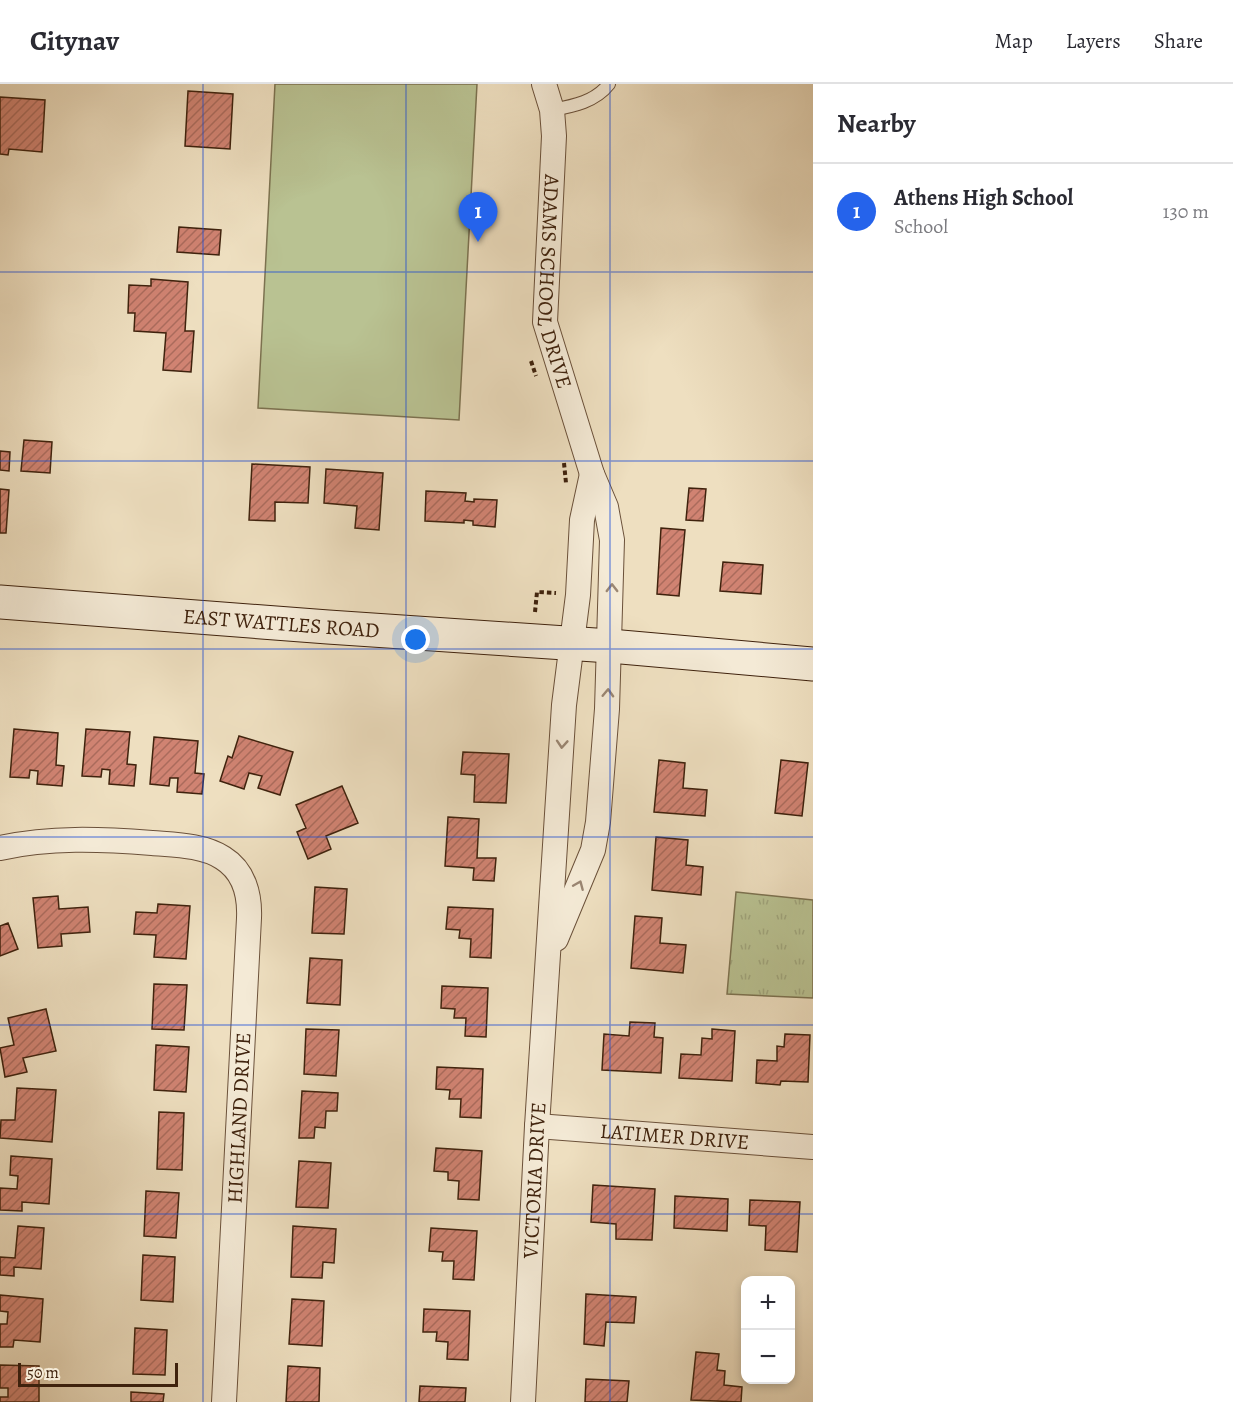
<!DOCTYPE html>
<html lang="en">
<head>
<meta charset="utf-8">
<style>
	body { margin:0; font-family:Alegreya,serif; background:#f7f7f7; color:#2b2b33 }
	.controls { position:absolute; right:18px; bottom:18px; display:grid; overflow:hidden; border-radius:12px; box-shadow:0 3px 9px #0003 }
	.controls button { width:54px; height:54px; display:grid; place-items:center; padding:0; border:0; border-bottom:2px solid #e1e1e2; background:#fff; color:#2b2b33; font:30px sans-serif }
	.scale { position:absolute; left:18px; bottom:15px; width:160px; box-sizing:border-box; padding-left:6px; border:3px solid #3f220d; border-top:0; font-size:16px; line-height:21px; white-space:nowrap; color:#3f220d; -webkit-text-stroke:4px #f4ead6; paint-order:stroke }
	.you { position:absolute; left:416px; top:556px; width:21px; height:21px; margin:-15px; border:4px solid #fff; border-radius:50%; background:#1a73e8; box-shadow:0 0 0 9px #1a73e833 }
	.badge { display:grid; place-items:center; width:39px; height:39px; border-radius:50%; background:#2563eb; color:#fff; font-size:20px; font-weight:700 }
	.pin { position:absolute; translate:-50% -50px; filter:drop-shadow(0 2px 3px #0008) }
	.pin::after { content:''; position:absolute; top:32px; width:21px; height:18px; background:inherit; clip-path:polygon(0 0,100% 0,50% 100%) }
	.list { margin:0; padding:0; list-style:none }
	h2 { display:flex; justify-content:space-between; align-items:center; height:78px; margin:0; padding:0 24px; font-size:26px }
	h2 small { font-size:20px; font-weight:400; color:#7c7c81 }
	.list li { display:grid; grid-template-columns:39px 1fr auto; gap:18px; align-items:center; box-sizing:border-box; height:96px; padding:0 24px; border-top:2px solid #e1e1e2 }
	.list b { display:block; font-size:22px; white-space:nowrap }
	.list p { margin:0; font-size:20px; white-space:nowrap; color:#7c7c81 }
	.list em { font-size:20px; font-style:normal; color:#7c7c81 }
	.map { position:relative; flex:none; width:813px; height:1318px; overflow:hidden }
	header { display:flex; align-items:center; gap:36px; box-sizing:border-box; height:84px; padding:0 30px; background:#fff; border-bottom:2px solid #e1e1e2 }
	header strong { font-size:28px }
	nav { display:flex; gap:33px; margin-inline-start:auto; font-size:21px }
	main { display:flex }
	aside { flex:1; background:#fff }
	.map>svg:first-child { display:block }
	.grass { fill:url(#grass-tufts); stroke:#7c7250; stroke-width:1.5 }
	.pitch { fill:#b9c292; stroke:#7c7250; stroke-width:1.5 }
	.building { fill:url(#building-hatch); stroke:#3f220d; stroke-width:1.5 }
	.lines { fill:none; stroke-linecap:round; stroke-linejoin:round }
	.lane-casing { stroke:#6b513a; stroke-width:14 }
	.street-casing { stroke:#6b513a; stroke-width:26 }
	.secondary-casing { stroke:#3f220d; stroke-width:35 }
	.path { stroke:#3f220d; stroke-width:4; stroke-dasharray:4.5 3; stroke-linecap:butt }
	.lane { stroke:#f4ead6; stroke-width:12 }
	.street { stroke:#f4ead6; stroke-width:24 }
	.secondary { stroke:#f4ead6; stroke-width:33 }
	.oneway { stroke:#9a8672 }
	.grid { fill:none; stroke:#1d4ed8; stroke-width:1.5; stroke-opacity:0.55 }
	.labels { text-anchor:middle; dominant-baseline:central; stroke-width:4.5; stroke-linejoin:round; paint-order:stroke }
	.street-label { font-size:21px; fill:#3f220d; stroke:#f4ead6 }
</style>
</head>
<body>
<header>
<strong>Citynav</strong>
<nav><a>Map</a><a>Layers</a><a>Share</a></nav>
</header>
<main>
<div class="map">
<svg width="813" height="1318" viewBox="0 0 813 1318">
	<defs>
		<pattern id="grass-tufts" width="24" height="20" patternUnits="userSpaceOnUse" patternTransform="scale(1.5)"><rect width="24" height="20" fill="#b9c292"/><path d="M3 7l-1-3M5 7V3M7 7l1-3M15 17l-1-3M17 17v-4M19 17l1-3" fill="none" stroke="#a0a67d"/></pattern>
		<pattern id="building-hatch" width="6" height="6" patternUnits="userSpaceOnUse" patternTransform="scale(1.5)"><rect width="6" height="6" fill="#d08372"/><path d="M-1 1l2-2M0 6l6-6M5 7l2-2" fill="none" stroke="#aa6b5c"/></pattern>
	</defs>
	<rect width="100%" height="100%" fill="#eedfc0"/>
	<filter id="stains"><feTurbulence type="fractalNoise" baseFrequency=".00333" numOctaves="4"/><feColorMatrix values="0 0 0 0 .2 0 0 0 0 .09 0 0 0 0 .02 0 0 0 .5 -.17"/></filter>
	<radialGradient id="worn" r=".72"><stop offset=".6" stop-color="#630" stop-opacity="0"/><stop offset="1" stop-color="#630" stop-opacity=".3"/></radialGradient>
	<path class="grass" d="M736,808L813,816V914L727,910Z"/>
	<path class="pitch" d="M275,0H477L459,336L258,324Z"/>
	<path class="building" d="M188,7L233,10L230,65L185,62Z
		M0,13L45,16L42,68L9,65L8,71L0,70Z
		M179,143L221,146L219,171L177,168Z
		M151,195L188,198L185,247H194L191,288L163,286L166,249L134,247L135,229H128L129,201L151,202Z
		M24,356L52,358L50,389L21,387Z
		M0,367L10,368L9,387L0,386Z
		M252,380L310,383L308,419L275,418V437L249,436Z
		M326,385L383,389L379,446L355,444L357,422L324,419Z
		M689,404L706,405L703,437L686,436Z
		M0,405L9,406L6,449H0Z
		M426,407L466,409L465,417L474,418V415L497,416L495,443L473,441V437L464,436V439L425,437Z
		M661,444L685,446L679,512L657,510Z
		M723,478L763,481L761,510L720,507Z
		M14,645L58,649L56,681L64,682L62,702L37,700L38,687L30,686L29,694L10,693Z
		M86,645L130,648L127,680L136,681L134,702L109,700L110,686L102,685L101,693L82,692Z
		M239,652L293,668L280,711L258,704L262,692L249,689L244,705L220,697L228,672L232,674Z
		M154,653L198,657L195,689L204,690L202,710L177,708L178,694H170L169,702L150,700Z
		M463,668L509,670L506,719L474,718L475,691L461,690Z
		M659,676L685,679L683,704L707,706L705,732L654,728Z
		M781,676L808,679L802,732L775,729Z
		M342,702L358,739L326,752L331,765L308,775L297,748L306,744L296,721Z
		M448,733L479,735L477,774H496L494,797L473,796L474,784L445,782Z
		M656,753L688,756L686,781L703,783L701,811L652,806Z
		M315,803L347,805L344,850L312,849Z
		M58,812L59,825L88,823L90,848L61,850L62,862L38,864L33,814Z
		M158,820L190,822L186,875L154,873L156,851L134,850L136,828L157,829Z
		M448,823L493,825L491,874L470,873L471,855L459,854L460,846L446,845Z
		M635,832L662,834L660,859L686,861L683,889L631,884Z
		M8,839L18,865L0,872V842Z
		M310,874L342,876L340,921L307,919Z
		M154,900L187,901L184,946L152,945Z
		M442,902L488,904L486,953L465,952L466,934H454L455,925L441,924Z
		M46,925L56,967L23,974L27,988L5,993L0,964L14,961L8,934Z
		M630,938L655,939L654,953L663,954L661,989L602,986L604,950L629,952Z
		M306,945L339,946L336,992L304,990Z
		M712,945L735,947L732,997L679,994L681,970L701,971L702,954L712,955Z
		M785,950L810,951L808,998L781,997L780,1001L756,999L757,976L777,977V962L784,963Z
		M156,961L189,963L186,1008L154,1006Z
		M437,983L483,985L481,1034L460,1033L461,1015H449L450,1006L436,1005Z
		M17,1004L56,1006L52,1058L0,1054L1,1036H15Z
		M302,1007L338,1009L337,1027H326L325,1044L315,1043L314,1054H299Z
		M159,1028L184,1029L182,1086L157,1085Z
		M436,1064L482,1067L479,1116L458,1115L459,1097L448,1096V1088L434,1087Z
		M11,1072L52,1075L49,1120L22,1118V1127L0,1126V1104L17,1105L18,1092L10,1091Z
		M299,1077L331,1079L328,1124L296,1123Z
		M593,1101L655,1105L652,1156L616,1155V1140L591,1138Z
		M146,1107L179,1109L176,1154L144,1152Z
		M675,1112L728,1115L727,1147L674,1144Z
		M750,1116L800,1118L797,1168L765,1166L766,1142L749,1141Z
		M18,1142L44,1144L41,1185L14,1183V1192L0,1191V1173L15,1174Z
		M293,1142L336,1145L334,1179L323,1178L322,1194L291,1193Z
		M431,1144L477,1147L474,1196L453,1195L454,1177H442L443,1168L429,1167Z
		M143,1171L175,1173L173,1218L141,1216Z
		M586,1210L636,1213L634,1239L606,1238L604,1262L584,1260Z
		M0,1211L43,1215L40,1258L14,1256L13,1263H0V1240H7L8,1228L0,1227Z
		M292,1215L324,1217L322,1262L289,1260Z
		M424,1225L470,1227L468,1276L447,1275L448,1258L436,1257L437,1248H423Z
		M135,1244L167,1246L165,1291L133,1290Z
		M696,1268L719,1270L717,1286L725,1287L724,1301L742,1303L741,1318L691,1316Z
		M0,1281L39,1282V1318H0V1313H8V1304H0Z
		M288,1282L320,1284L319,1318H286Z
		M586,1295L629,1297L627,1318H585Z
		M420,1302L466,1304L465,1318H419Z
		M131,1308L164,1310L163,1318H131Z"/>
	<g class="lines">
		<defs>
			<path id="lane" d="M552,26C573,22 595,18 609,0"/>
			<g id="street">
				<path id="s1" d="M544,0L552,26L554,52L545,238L592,390L606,423L612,456L607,625L598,738L593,766L556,855"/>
				<path d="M0,764C50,753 100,755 152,759C175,761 203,761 223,774C244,787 250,811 249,834L224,1318"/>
				<path id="s2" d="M537,1042L813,1063"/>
				<path id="s3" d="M523,1318L537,1042L564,621L578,511L582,436L592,390"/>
			</g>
			<g id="secondary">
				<path id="s4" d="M0,518L328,543L610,562L813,580"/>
			</g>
		</defs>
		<use href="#lane" class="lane-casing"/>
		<use href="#street" class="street-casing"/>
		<use href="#secondary" class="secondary-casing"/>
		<path class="path" d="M531,277L536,292
			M564,379L566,399
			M535,528L537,508L556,509"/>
		<use href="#lane" class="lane"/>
		<use href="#street" class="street"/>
		<use href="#secondary" class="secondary"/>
	</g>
	<defs><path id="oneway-chevron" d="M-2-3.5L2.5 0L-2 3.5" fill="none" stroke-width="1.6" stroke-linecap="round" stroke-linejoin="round" transform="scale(1.5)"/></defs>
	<g class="oneway">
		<use href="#oneway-chevron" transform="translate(612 504) rotate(-90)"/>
		<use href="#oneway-chevron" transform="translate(608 609) rotate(-88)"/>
		<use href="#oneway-chevron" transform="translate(562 660) rotate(94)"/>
		<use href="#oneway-chevron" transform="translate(579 801) rotate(-67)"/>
	</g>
	<path class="grid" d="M203,0V1318M406,0V1318M610,0V1318M0,188H813M0,377H813M0,565H813M0,753H813M0,941H813M0,1130H813"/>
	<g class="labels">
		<g class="street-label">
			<text stroke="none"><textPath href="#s1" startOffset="200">ADAMS SCHOOL DRIVE</textPath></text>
			<text stroke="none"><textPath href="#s4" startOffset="282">EAST WATTLES ROAD</textPath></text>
			<text transform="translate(239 1034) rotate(-87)">HIGHLAND DRIVE</text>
			<text stroke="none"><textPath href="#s2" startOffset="138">LATIMER DRIVE</textPath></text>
			<text stroke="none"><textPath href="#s3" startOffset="222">VICTORIA DRIVE</textPath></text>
		</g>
	</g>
	<rect width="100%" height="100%" filter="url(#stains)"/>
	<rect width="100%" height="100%" fill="url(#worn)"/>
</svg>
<div class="controls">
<button>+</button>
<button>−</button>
</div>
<div class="scale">50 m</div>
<div class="you"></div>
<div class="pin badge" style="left:478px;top:158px">1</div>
</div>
<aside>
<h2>Nearby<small></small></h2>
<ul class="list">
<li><span class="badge">1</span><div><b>Athens High School</b><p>School</p></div><em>130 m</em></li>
</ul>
</aside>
</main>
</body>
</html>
